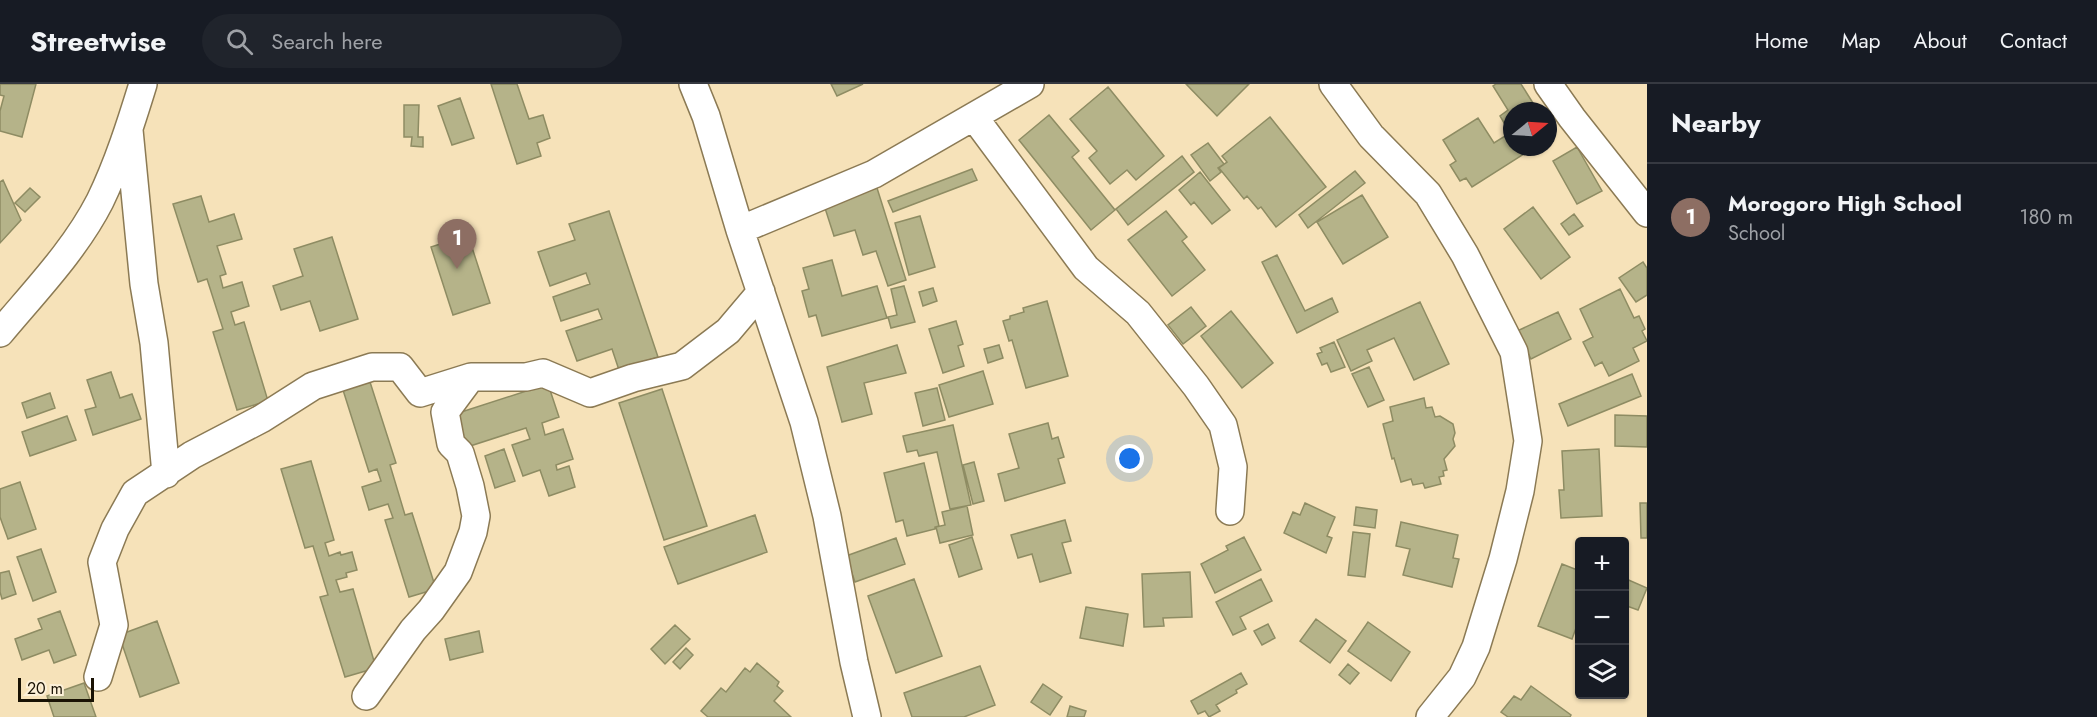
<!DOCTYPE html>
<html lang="en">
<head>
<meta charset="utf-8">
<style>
	body { margin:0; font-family:Jost,sans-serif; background:#20242c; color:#f1f3f6 }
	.controls { position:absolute; right:18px; bottom:18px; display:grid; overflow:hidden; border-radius:6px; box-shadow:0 2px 4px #0004 }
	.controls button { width:54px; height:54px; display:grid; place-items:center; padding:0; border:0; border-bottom:2px solid #363941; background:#171b24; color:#f1f3f6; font:30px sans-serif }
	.compass { position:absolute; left:1503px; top:18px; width:54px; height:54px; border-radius:50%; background:#171b24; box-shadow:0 2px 4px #0004; rotate:72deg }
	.scale { position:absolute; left:18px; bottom:15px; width:76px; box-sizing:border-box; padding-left:6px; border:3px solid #191204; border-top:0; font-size:16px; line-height:21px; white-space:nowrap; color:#191204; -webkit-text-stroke:4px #fcf0d8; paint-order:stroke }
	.you { position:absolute; left:1130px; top:375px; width:21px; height:21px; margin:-15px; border:4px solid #fff; border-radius:50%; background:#1a73e8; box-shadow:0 0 0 9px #1a73e833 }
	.badge { display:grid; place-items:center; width:39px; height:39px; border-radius:50%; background:#1a73e8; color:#fff; font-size:20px; font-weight:700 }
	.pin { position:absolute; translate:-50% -50px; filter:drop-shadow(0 2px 3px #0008) }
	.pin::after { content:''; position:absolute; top:32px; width:21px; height:18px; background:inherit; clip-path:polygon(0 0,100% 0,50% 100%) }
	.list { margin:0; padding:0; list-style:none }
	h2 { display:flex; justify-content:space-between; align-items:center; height:78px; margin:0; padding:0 24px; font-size:26px }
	h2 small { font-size:20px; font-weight:400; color:#9ea1a6 }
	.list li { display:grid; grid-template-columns:39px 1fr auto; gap:18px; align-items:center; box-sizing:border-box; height:108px; padding:0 24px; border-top:2px solid #363941 }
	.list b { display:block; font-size:22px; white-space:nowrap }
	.list p { margin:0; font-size:20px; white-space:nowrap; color:#9ea1a6 }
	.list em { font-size:20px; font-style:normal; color:#9ea1a6 }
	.icon { flex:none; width:33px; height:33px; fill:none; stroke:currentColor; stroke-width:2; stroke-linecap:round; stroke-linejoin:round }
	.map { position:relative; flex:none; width:1647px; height:633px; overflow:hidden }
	header { display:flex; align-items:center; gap:36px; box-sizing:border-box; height:84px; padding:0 30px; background:#171b24; border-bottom:2px solid #363941 }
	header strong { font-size:28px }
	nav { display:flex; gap:33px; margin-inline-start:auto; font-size:21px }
	.search { width:420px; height:54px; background:#20242c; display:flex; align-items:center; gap:15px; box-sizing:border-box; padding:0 21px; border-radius:33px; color:#9ea1a6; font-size:22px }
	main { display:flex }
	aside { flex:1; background:#171b24 }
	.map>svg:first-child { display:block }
	.building { fill:#b5b389; stroke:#8e8c63; stroke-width:1.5 }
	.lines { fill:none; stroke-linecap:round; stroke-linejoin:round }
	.minor-casing { stroke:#8b7a54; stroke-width:30 }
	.minor { stroke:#fff; stroke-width:27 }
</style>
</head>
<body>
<header>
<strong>Streetwise</strong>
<div class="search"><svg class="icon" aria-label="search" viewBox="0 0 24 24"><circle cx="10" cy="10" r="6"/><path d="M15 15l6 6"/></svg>Search here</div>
<nav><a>Home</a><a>Map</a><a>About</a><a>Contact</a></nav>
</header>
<main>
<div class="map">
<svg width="1647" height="633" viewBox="0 0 1647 633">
	<rect width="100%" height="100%" fill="#f6e2b9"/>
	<path class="building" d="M0,0H36L22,53L0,47V27L4,12L0,11Z
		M491,0H517L529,35L543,31L550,54L537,59L541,72L517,80Z
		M831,0H863L837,12Z
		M1186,0H1249L1217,32Z
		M1496,0H1521L1538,27H1512V63H1535L1472,103L1466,94L1460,97L1450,81L1456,77L1443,56L1478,34L1494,59L1510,49L1500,32L1508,26L1493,2Z
		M1108,3L1164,72L1136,96L1127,86L1110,100L1089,74L1097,67L1070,35Z
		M460,14L474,54L452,61L438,22Z
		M404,21H419L418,53H423V63L411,62L412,53H404Z
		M1049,31L1079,67L1072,73L1115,126L1091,146L1019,56Z
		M1270,33L1326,103L1276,143L1261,123L1258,125L1247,112L1244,115L1219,84L1227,78L1222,72Z
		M1208,59L1224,80L1218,84L1221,88L1210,97L1191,71Z
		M1577,63L1602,107L1577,120L1553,77Z
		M1182,72L1194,88L1128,141L1116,125Z
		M972,85L977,96L893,128L888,117Z
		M1355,87L1365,99L1308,144L1299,131Z
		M1200,88L1230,126L1212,140L1194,118L1191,121L1179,106Z
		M3,96L21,136L0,159V98Z
		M30,104L40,113L25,128L15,119Z
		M877,104L906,196L888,202L876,167L863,171L855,146L834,152L824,121Z
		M1362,111L1388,153L1343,180L1317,138Z
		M201,112L209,138L234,130L242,155L217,162L226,190L220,192L223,204L242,198L249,222L231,228L235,241L244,238L268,317L237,326L213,248L223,245L207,195L198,198L173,120Z
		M1533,123L1570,173L1541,195L1504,145Z
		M609,127L658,273L619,286L612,265L577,277L566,247L602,235L598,225L561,237L553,213L590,200L586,189L550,202L538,168L575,156L569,140Z
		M1166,127L1187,153L1182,157L1205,186L1172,212L1128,156Z
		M1574,130L1583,142L1569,151L1561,140Z
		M920,132L935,183L909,191L895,139Z
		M468,151L490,219L453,231L431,163Z
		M332,153L358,235L320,247L310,217L281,226L273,202L303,192L294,165Z
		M1277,171L1305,227L1332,214L1338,228L1297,249L1262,178Z
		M832,176L842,212L877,202L887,234L822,252L816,231L809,233L802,207L809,205L803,184Z
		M1643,178L1647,184V211L1636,218L1619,194Z
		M904,202L915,238L891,244L888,233L897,231L891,205Z
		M933,204L937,217L923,222L919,208Z
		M1620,205L1634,234L1639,232L1645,245L1642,247L1647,257L1633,264L1639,277L1609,292L1602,278L1595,282L1583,258L1593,253L1580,225Z
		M1047,217L1068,292L1026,304L1012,256L1009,257L1003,237L1010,235V232L1024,228L1023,224Z
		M1420,218L1449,280L1414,296L1394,254L1367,266L1372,277L1351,287L1337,256Z
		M1191,223L1206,242L1183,260L1168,241Z
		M1231,227L1273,279L1242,304L1201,252Z
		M1558,228L1571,255L1531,275L1517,247Z
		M956,237L963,260L958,262L964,282L943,289L929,245Z
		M1334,258L1345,283L1331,288L1327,279L1322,281L1317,270L1322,268L1320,264Z
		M897,261L906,289L864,299L872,330L842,338L827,283Z
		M999,261L1003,274L988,279L984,265Z
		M1369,283L1384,316L1368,323L1352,290Z
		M983,287L993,320L949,333L939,301Z
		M111,288L120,314L132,310L141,335L93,351L85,326L96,323L87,296Z
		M1632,290L1641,312L1568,342L1559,320Z
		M370,298L396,379L390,381L405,431L412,429L436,505L409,513L385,436L393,434L388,420L369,426L362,403L381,397L377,385L369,388L343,306Z
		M548,300L559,333L542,339L545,351L563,345L573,375L556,381L557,386L569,382L575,403L549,412L540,386L523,392L512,361L530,355L526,344L464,364L452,331Z
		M937,304L945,336L923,342L915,309Z
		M662,305L707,442L664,456L619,319Z
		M50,309L55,324L27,334L22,319Z
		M1424,314L1426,324L1432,323L1435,333L1440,332L1453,340L1455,349L1453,355L1455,362L1444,375L1447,386L1443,387L1444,392L1439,393L1441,400L1425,404L1423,399L1413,401L1411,395L1401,398L1394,374L1392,375L1383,340L1393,337L1390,323Z
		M1615,331L1647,332V363L1615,362Z
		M67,332L76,356L30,372L22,348Z
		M1048,339L1052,355L1058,353L1064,373L1058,375L1065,399L1005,417L998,390L1019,384L1009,350Z
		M953,341L971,421L950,425L937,368L919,372L917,366L907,368L903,352Z
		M504,365L515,397L495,404L485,372Z
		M1599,365L1602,432L1561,434L1559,406H1564L1562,367Z
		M311,377L334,456L325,459L329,472L340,468L341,471L352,468L357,486L346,489L347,493L336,496L340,508L353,505L376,584L345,593L320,513L328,511L313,462L305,464L281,385Z
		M974,378L984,417L973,420L963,381Z
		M924,379L939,442L935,443V445L907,452L903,436L896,438L884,389Z
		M20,398L36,445L8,455L0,433V405Z
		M1305,419L1335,433L1327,452L1332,454L1326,469L1284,449L1293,428L1300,431Z
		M1640,419H1647V454H1641Z
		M967,422L973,451L940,459L936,443L945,441L942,428Z
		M1356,423L1377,426L1375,444L1354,441Z
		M755,431L767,468L678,500L664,463Z
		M1065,436L1071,457L1062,459L1071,489L1040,498L1032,470L1018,474L1011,451Z
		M1401,438L1458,451L1453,474L1459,475L1452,503L1403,491L1410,465L1396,462Z
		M1353,448L1370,450L1365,493L1348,491Z
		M972,453L982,485L959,493L949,461Z
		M1244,453L1261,486L1215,509L1201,480L1228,466L1226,462Z
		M896,454L905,480L855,498L846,472Z
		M41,465L56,508L33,517L17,473Z
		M1562,480L1580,487V533L1572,555L1538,542Z
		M9,487L16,510L2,515L0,508V489Z
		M1190,488L1192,533L1163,534L1164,542L1144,543L1142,490Z
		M1624,494L1647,504L1638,526L1624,521Z
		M914,495L942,572L896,589L868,512Z
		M1261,495L1272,517L1240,533L1246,545L1233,551L1216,518Z
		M1086,523L1128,530L1123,562L1080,554Z
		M60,527L76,571L54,579L49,566L22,576L15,555L42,545L38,535Z
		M1316,535L1346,557L1330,579L1300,557Z
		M157,537L179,599L140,613L119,551Z
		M1368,538L1410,568L1391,597L1348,567Z
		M1268,540L1275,554L1262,561L1254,547Z
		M675,541L690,555L665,580L651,565Z
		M479,547L483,568L450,576L445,555Z
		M686,564L693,571L680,585L673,578Z
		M757,579L779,598L777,602L783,607L774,617L791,633H708L701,627L721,604L726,608L745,584L750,588Z
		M1348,580L1359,589L1350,600L1339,591Z
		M980,582L995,621L964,633H912L904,609Z
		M1241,589L1247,600L1236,606L1237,609L1216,621L1220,627L1209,633L1205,627L1198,630L1191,617Z
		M84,599L96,633H54L47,612Z
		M1043,600L1062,613L1050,631L1031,618Z
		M1531,602L1571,631L1570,633H1508L1501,628L1514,612L1521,616Z
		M1070,622L1086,627L1084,633H1067Z"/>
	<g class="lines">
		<defs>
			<path id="minor" d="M693,0L706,32L740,146L804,338L827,432L854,578L867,633
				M1333,0L1371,52L1428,110L1465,171L1514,268L1528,357L1520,407L1503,475L1476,563L1462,593L1430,633
				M1548,0L1572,34L1647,129
				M974,33L1086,184L1138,229L1196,302L1223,341L1233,383L1230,427
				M129,46L144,200L154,259L166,390
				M740,146L874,90L1030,0
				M0,249C35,207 75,166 100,117C118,80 131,39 143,0
				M98,593L114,541L102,478L115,445L135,409L192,371L261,335L313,302L372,283H400L420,309L471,293H526L543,289L590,309L633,294L682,282L728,247L761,208
				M366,612L413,546L431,526L458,488L473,448L476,432L470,402L460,369L451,360L445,328L471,293"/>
		</defs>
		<use href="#minor" class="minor-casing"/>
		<use href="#minor" class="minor"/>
	</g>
</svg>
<div class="controls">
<button>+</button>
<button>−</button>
<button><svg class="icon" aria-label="layers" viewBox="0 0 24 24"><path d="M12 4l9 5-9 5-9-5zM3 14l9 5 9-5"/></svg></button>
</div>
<svg class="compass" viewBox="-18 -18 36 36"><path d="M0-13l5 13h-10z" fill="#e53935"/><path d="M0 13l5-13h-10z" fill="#9ea1a6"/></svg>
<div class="scale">20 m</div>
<div class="you"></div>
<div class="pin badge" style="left:457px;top:185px;background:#8d6e63">1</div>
</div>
<aside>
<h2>Nearby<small></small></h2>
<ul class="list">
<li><span class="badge" style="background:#8d6e63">1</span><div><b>Morogoro High School</b><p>School</p></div><em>180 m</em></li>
</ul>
</aside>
</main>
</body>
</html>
